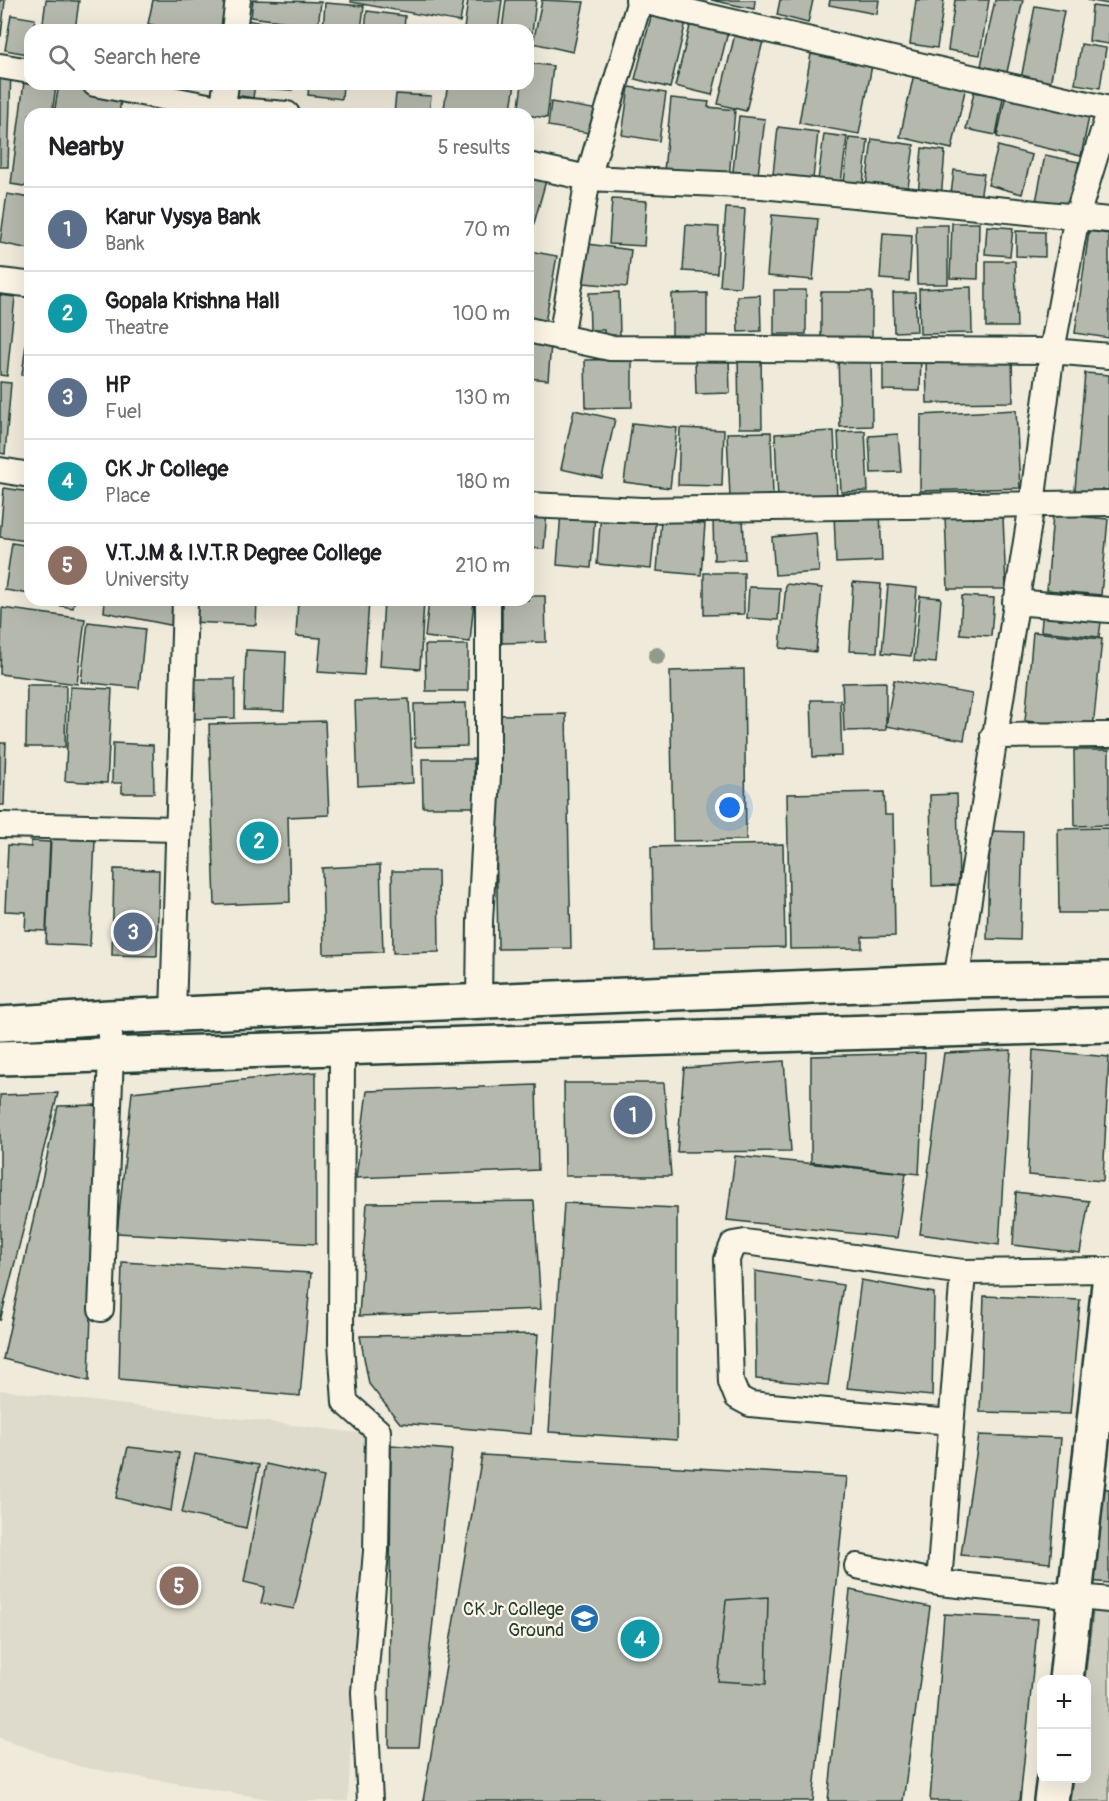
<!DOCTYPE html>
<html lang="en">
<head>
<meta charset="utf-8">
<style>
	body { margin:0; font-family:Pangolin,sans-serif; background:#f6f6f6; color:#202124 }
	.controls { position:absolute; right:18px; bottom:18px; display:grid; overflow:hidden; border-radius:12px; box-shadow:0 6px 24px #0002 }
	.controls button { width:54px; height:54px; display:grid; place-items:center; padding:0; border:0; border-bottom:2px solid #e0e0e0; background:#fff; color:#202124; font:30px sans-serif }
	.you { position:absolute; left:730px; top:808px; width:21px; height:21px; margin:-15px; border:4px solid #fff; border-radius:50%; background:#1a73e8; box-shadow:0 0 0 9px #1a73e833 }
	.badge { display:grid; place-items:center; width:39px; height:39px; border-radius:50%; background:#0f766e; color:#fff; font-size:20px; font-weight:700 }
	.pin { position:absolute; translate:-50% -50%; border:3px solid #fff; box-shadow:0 2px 6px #0006 }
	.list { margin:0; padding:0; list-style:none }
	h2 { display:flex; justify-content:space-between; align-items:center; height:78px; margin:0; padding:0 24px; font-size:26px }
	h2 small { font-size:20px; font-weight:400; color:#757577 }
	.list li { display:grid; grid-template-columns:39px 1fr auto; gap:18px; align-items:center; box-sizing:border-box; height:84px; padding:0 24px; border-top:2px solid #e0e0e0 }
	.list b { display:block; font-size:22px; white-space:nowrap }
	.list p { margin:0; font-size:20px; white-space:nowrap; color:#757577 }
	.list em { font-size:20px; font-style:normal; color:#757577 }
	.icon { flex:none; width:33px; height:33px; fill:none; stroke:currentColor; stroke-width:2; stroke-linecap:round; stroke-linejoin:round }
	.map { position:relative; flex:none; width:1109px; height:1801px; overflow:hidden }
	.search { position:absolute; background:#fff; box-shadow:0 6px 24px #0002; left:24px; top:24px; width:510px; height:66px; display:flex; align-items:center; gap:15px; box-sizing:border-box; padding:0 21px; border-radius:18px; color:#757577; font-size:22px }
	.panel { position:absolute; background:#fff; box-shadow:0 6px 24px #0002; left:24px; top:108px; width:510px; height:498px; border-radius:18px }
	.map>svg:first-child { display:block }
	.built { fill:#dedbcc }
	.green { fill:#cccdbf; stroke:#76857a; stroke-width:1.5 }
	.building { fill:#b5b9ad; stroke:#1f3d34; stroke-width:1.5 }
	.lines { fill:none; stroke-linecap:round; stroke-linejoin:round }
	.street-casing { stroke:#1f3d34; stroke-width:28 }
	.primary-casing { stroke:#1f3d34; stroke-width:38 }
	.street { stroke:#fcf5e5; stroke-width:24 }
	.primary { stroke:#fcf5e5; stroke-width:33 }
	.tree { fill:#909b8e }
	.labels { text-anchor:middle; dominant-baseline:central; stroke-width:4.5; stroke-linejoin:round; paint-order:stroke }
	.poi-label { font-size:18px; fill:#1f3d34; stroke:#fcf5e5; text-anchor:end }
</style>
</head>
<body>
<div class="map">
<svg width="1109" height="1801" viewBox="0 0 1109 1801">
	<rect width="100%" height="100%" fill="#efeada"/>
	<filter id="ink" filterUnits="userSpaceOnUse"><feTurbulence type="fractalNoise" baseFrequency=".0167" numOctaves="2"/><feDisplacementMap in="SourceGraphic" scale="12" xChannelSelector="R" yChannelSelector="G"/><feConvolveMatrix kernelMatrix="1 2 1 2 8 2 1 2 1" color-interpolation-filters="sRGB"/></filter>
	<g filter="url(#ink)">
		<path class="built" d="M0,1390L367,1434L348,1801H280L81,1767L0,1738Z"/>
		<path class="green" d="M1094,1603L1109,1605V1801H1070L1073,1779L1086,1778L1085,1679Z"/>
		<path class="building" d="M0,0H5L1,36H0Z
			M46,0L79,1L75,30H42Z
			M153,0H227L221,30H176L148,24Z
			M253,0L321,2L318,26L251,17Z
			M351,0H464L460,22L351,2Z
			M468,0H502L498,30L464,29Z
			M506,0H536L531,41H528V30H502Z
			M542,0L584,2L573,52L533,43Z
			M711,0H755L754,9Z
			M780,0H813L808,23L777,15Z
			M830,0H879L877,14L829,5Z
			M916,0H944L937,48L910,44Z
			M955,0H989L980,55L948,50Z
			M995,0H1023L1007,72L981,66Z
			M1087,0H1109V4Z
			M325,3L364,6L361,30H323Z
			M1035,6L1064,11L1050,84L1021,79Z
			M1092,6L1109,8V44L1089,41Z
			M367,11L405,16L404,30H365Z
			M652,13L686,22L670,88L635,79Z
			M11,15L35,19L33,30H30L28,54L5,50Z
			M240,19L264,23L263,30H238Z
			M691,22L728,32L712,95L675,86Z
			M266,23L297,26V30H265Z
			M735,34L763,41L746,111L718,104Z
			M1081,44L1106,48L1100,88L1075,84Z
			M811,54L872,65L859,134L799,123Z
			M528,63L553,66L547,118L518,114L522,84H528Z
			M0,69H11L8,167H0Z
			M914,74L966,86L952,149L900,137Z
			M24,82L56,86L52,114H30V187L11,184Z
			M59,84L122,92L119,114H54Z
			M230,84H255L253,98L229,94Z
			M261,84H292V90L261,88Z
			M309,84H343L342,99L308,95Z
			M448,84H515L510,114H443Z
			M629,87L666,93L659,141L622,135Z
			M974,92L1003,98L996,135L966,129Z
			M396,94L431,96L429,114H394Z
			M1006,94L1090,112L1081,156L997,137Z
			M671,98L709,102L708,107L735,110L729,178L664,171Z
			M551,102L599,110L595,134L548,126Z
			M739,116L765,119L757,183L732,180Z
			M778,127L818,132L812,188L772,184Z
			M824,134L847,137L840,190L817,188Z
			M849,138L868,140L862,194L843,192Z
			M872,139L914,145L907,194L866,188Z
			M998,146L1032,155L1022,194L988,185Z
			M922,148L945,151L941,199L918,196Z
			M1045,155L1079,162L1069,209L1036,202Z
			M954,170L984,174L980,199L951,195Z
			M528,172L547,177L531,234L528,233Z
			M7,194L30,198V249L0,243Z
			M612,199L647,201L644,246L609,244Z
			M726,208L745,209L740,287L720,286Z
			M772,215L818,219L813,280L767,276Z
			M952,223H979L978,279L950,278Z
			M686,225L719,227L717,273L683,271Z
			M916,225H948V284H917Z
			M987,226L1013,228L1010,256L985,254Z
			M1016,231L1045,232V257L1016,256Z
			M1089,231L1109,234V338L1075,333Z
			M883,233L912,235L909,281L880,279Z
			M588,244L631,250L627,287L584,283Z
			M529,251L557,256L545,323L528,321Z
			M986,261H1015L1017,327H986Z
			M971,287L972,333L920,334L919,289Z
			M774,290H806V334H774Z
			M619,292L620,337H604V330H590L589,293Z
			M821,292H872V337H821Z
			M707,293V338L672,339V294Z
			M893,293H915L917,331L894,332Z
			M0,295L15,297L7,376L0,375Z
			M760,295L761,331L738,332L737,296Z
			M528,341L551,344L548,380L528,378Z
			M26,344H30V376L22,375Z
			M871,354L872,426L840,427L838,355Z
			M883,354H921L920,391L883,390Z
			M738,355H761L762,428H739Z
			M1012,357L1013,402L927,403L926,358Z
			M729,358L730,393L696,394L695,359Z
			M632,359V407L586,408L585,360Z
			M1085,373L1109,375V493L1075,490Z
			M0,382L11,383L5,454L0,453Z
			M574,410L615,419L602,478L561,469Z
			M1016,410L1020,488L920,491L921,415Z
			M632,423L677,428L670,488L624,482Z
			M680,428L724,430L722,486L678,485Z
			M834,431L837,498L778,501L775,434Z
			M865,431L868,491L841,492L838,432Z
			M771,432L773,496L730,497L727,433Z
			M898,434L901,472L871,473L869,436Z
			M4,488L30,492V527H28L26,541L0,537Z
			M528,508L547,510L544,549L528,548Z
			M601,511L656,516L651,569L597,564Z
			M561,512L595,515L591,568L557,565Z
			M880,512L882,561L836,563L834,514Z
			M1053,514L1108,519L1101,595L1047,590Z
			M945,516L1003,517L1006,589H948Z
			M743,518L745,559L714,560L713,519Z
			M661,520L705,524L701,575L657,571Z
			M816,533L819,572L775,575L772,537Z
			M12,543L30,546V594L5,590Z
			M704,573H744V614L704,615Z
			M853,582L881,584L877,652L849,651Z
			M786,584L822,588L816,652L780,648Z
			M888,585L917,588L911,656L882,653Z
			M749,587L780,588L778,620L747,618Z
			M528,596H545L546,642L502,643V600H528Z
			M920,596L941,598L936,663L914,661Z
			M962,596L994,598L991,636L960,634Z
			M44,600H75L73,608L44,603Z
			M105,600H175V626L104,612Z
			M192,600H257L256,625L191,622Z
			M298,600H369L364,675L318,672L321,638L296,636Z
			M384,600H424L420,669L380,666Z
			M429,600H474L470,642L425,637Z
			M2,608L85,619L77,684L0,674Z
			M1043,608L1102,614L1099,637L1041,631Z
			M88,622L145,629L139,688L81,682Z
			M1033,632L1102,639L1093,728L1025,721Z
			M425,645H468V691H426Z
			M246,650L286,652L284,711L244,710Z
			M744,669L746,840L673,841L670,671Z
			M187,679H235V718L188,719Z
			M894,680L972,694L964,740L886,726Z
			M886,682V730L844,731L842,683Z
			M27,685H66L65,747H26Z
			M70,687L112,689L107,783L65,781Z
			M409,699L413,783L358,786L355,701Z
			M811,700H840L842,756L813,757Z
			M466,703L467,746L415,747L414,704Z
			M566,714L571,948L498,949L494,715Z
			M325,721L329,815L288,817L290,902L215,905L209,724Z
			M0,743H6L4,805H0Z
			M113,743L153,745L154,793H122V783H112Z
			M1074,750H1109V825L1075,826Z
			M422,759H474V807H423Z
			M884,792L885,815H893L895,936L862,937V948L790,949L787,794Z
			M957,794L959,885L932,886L930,795Z
			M1109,828V913H1059L1058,829Z
			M990,831L1023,832L1020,940L987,939Z
			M51,838L95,840L90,946L46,944Z
			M31,841L50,842L46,931L25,930L26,912L5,911L8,845L31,847Z
			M783,844L785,947L653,950L651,847Z
			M380,865L383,952L324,954L322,868Z
			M114,869L159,870L157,956L112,955Z
			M392,871H438L439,952L393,953Z
			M1011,1050L999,1245L920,1234L944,1053Z
			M1033,1050L1109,1057L1103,1181L1028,1175Z
			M925,1053L919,1174L811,1162V1056Z
			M784,1061L791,1151L677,1152L684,1068Z
			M316,1072V1244L117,1233L132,1092Z
			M564,1083H664L671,1176H565Z
			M536,1085L538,1170L356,1178L367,1091Z
			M58,1093L0,1321V1095Z
			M97,1105L89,1381L3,1359L58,1106Z
			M735,1156L906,1173L897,1238L727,1220Z
			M1016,1192L1089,1201L1080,1253L1013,1245Z
			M534,1201L541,1309L359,1316L367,1203Z
			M564,1203L677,1208V1440L549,1432Z
			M122,1262L311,1273L300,1396L119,1379Z
			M755,1271L843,1285L828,1385L756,1379Z
			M861,1280L934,1293L932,1396L847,1388Z
			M984,1296L1080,1300L1070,1414L980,1412Z
			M538,1334L531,1434L400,1423L369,1384L360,1336Z
			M979,1435L1061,1438L1050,1563L961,1555Z
			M391,1445L452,1450L419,1747H389Z
			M128,1447L179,1453L171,1511L116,1498Z
			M195,1454L259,1465L246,1528L182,1513Z
			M482,1455L847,1477L813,1801H423Z
			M266,1464L324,1477L294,1609L261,1603L265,1587L244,1582Z
			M1100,1488L1109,1489V1583L1089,1581Z
			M850,1590L930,1607L903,1801H828Z
			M768,1597L766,1684L718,1681L726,1600Z
			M944,1614L1038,1619L1020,1801H930Z"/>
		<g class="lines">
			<defs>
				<path id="street" d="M638,0L1109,109
					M234,30L238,0
					M0,66L30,71
					M95,84L223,109L287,114
					M222,114L226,84
					M528,165L588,178L762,186L1109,220
					M0,281L26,284
					M528,330L610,348L1052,351L1109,356
					M561,338L588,178L640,0
					M0,470L30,475
					M528,505L642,510L1109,503
					M1015,602L1109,610
					M993,736L1109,735
					M0,825L178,829
					M956,981L1032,504L1052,351L1077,216L1109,112
					M479,1002L480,921L488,776V600
					M173,1015L185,600
					M342,1048L341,1343L345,1402L378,1431L376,1551L364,1692L370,1801
					M101,1309L111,1055L109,1017
					M951,1422L750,1404L737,1397L731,1382L727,1259L733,1244L745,1242L963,1272L1109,1270
					M857,1566L939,1583L1109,1600
					M939,1583L963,1272"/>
				<path id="primary" d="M0,1024L109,1017L956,981L1109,979
					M0,1058L1109,1025
					M1066,1680L1109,1284
					M1051,1801L1054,1778"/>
			</defs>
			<use href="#street" class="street-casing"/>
			<use href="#primary" class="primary-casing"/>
			<use href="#street" class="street"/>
			<use href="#primary" class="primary"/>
		</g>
		<circle class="tree" cx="657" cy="656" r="9"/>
	</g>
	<defs>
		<symbol id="university-disc" viewBox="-11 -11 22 22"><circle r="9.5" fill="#1f6fb2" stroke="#fcf5e5"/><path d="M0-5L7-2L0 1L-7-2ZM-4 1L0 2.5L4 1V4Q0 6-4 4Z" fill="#fff"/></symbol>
	</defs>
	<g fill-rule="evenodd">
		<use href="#university-disc" x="568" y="1602" width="33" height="33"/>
	</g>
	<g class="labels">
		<g class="poi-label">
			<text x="564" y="1609">CK Jr College<tspan x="564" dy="21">Ground</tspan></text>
		</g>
	</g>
</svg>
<div class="controls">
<button>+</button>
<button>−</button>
</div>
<div class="you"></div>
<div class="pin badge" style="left:633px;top:1115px;background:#5c6f8a">1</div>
<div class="pin badge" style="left:259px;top:841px;background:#0f9aa8">2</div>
<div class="pin badge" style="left:133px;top:932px;background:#5c6f8a">3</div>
<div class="pin badge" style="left:640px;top:1639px;background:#0f9aa8">4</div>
<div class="pin badge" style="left:179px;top:1586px;background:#8d6e63">5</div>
<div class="search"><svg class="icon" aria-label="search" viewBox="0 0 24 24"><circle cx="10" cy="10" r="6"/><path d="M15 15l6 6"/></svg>Search here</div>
<section class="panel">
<h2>Nearby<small>5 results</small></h2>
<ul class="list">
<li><span class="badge" style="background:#5c6f8a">1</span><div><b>Karur Vysya Bank</b><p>Bank</p></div><em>70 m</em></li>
<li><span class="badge" style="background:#0f9aa8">2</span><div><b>Gopala Krishna Hall</b><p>Theatre</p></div><em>100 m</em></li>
<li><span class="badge" style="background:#5c6f8a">3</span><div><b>HP</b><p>Fuel</p></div><em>130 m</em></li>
<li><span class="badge" style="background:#0f9aa8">4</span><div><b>CK Jr College</b><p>Place</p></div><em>180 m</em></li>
<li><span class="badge" style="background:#8d6e63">5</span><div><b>V.T.J.M &amp; I.V.T.R Degree College</b><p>University</p></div><em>210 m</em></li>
</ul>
</section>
</div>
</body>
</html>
